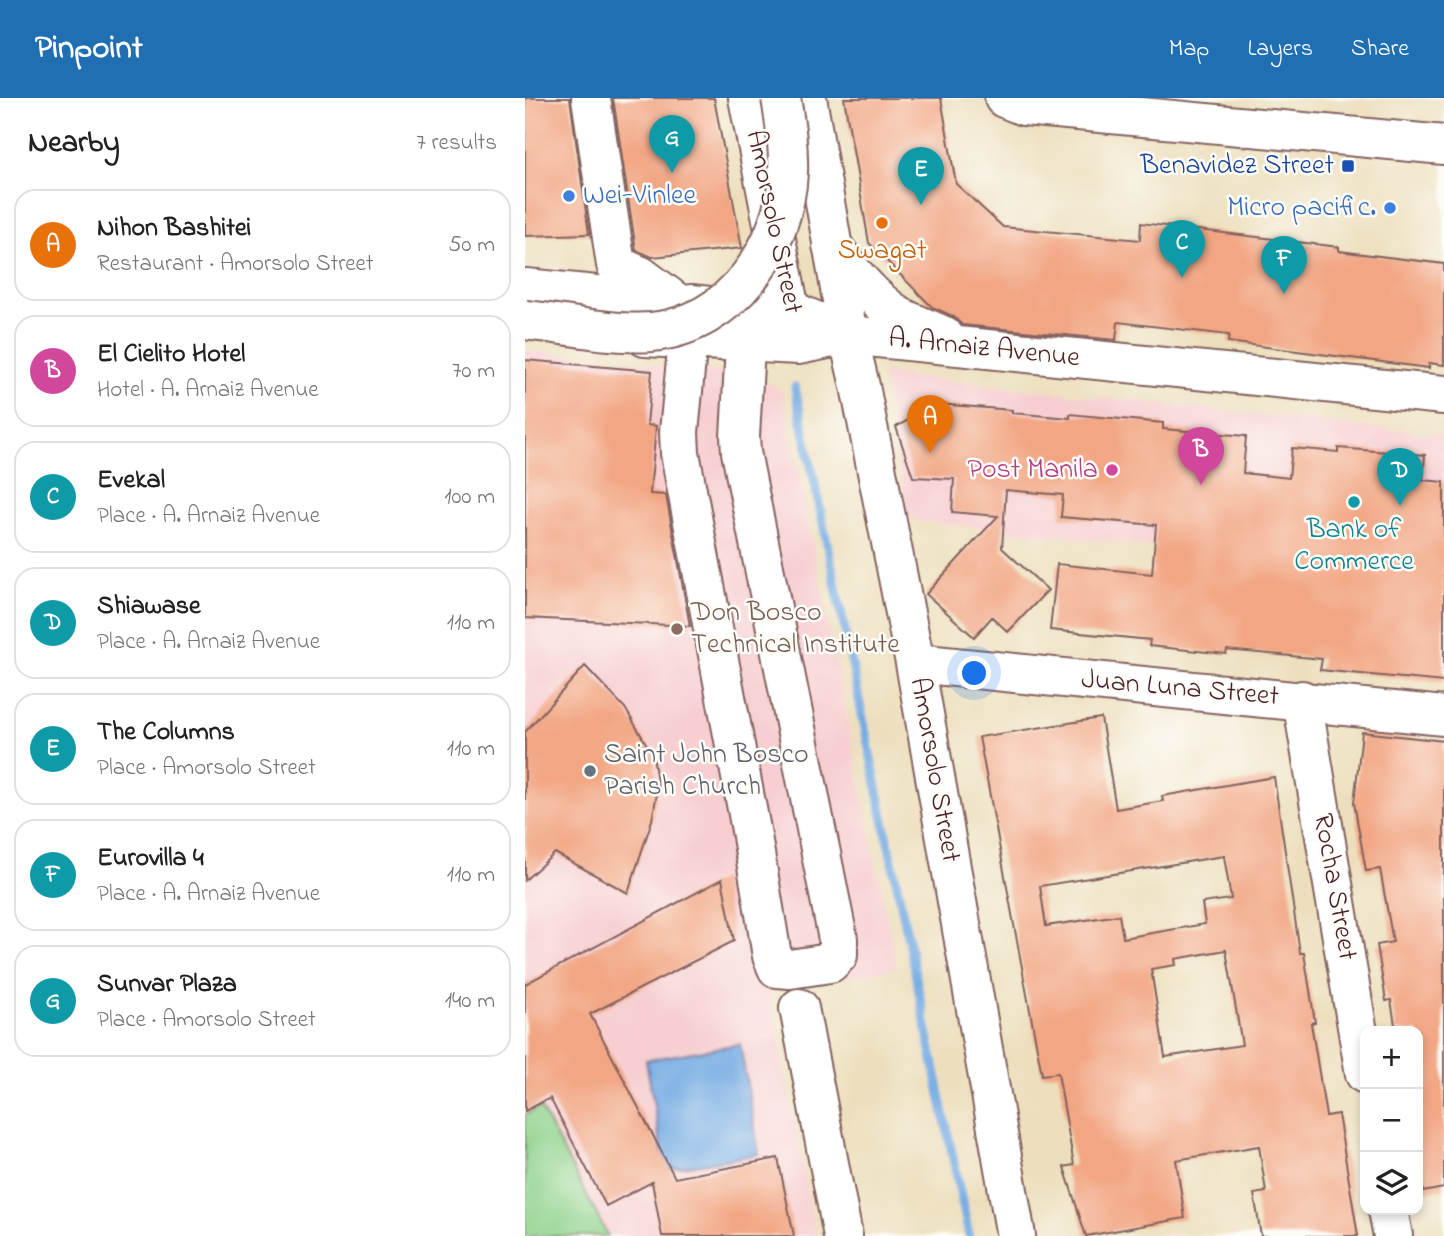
<!DOCTYPE html>
<html lang="en">
<head>
<meta charset="utf-8">
<style>
	body { margin:0; font-family:"Indie Flower",sans-serif; background:#f2f2f2; color:#222 }
	.controls { position:absolute; right:21px; bottom:21px; display:grid; overflow:hidden; border-radius:14px; box-shadow:0 4px 10px #0003 }
	.controls button { width:63px; height:63px; display:grid; place-items:center; padding:0; border:0; border-bottom:2px solid #e0e0e0; background:#fff; color:#222; font:35px sans-serif }
	.you { position:absolute; left:450px; top:576px; width:24px; height:24px; margin:-18px; border:5px solid #fff; border-radius:50%; background:#1a73e8; box-shadow:0 0 0 10px #1a73e833 }
	.badge { display:grid; place-items:center; width:46px; height:46px; border-radius:50%; background:#1f6fb2; color:#fff; font-size:23px; font-weight:700 }
	.pin { position:absolute; translate:-50% -58px; filter:drop-shadow(0 2px 4px #0008) }
	.pin::after { content:''; position:absolute; top:37px; width:24px; height:21px; background:inherit; clip-path:polygon(0 0,100% 0,50% 100%) }
	.list { margin:0; padding:0; list-style:none }
	h2 { display:flex; justify-content:space-between; align-items:center; height:91px; margin:0; padding:0 28px; font-size:30px }
	h2 small { font-size:23px; font-weight:400; color:#767676 }
	.list li { display:grid; grid-template-columns:46px 1fr auto; gap:21px; align-items:center; box-sizing:border-box; height:112px; margin:0 14px 14px; padding:0 14px; border:2px solid #e0e0e0; border-radius:21px }
	.list b { display:block; font-size:26px; white-space:nowrap }
	.list p { margin:0; font-size:23px; white-space:nowrap; color:#767676 }
	.list em { font-size:23px; font-style:normal; color:#767676 }
	.icon { flex:none; width:38px; height:38px; fill:none; stroke:currentColor; stroke-width:2; stroke-linecap:round; stroke-linejoin:round }
	.map { position:relative; flex:none; width:919px; height:1138px; overflow:hidden }
	header { display:flex; align-items:center; gap:42px; box-sizing:border-box; height:98px; padding:0 35px; background:#1f6fb2; color:#fff }
	header strong { font-size:33px }
	nav { display:flex; gap:38px; margin-inline-start:auto; font-size:24px }
	main { display:flex }
	aside { flex:1; background:#fff }
	.map>svg:first-child { display:block }
	.built { fill:#f7cfd0 }
	.green { fill:#8ed28b; stroke:#6c785b; stroke-width:2 }
	.water { fill:#75abe3; stroke:#606587; stroke-width:2 }
	.lines { fill:none; stroke-linecap:round; stroke-linejoin:round }
	.stream { stroke:#75abe3; stroke-width:9 }
	.building { fill:#f2a683; fill-rule:evenodd }
	.minor-casing { stroke:#83625e; stroke-width:42 }
	.major-casing { stroke:#83625e; stroke-width:42 }
	.highway-casing { stroke:#83625e; stroke-width:42 }
	.minor { stroke:#fff; stroke-width:38 }
	.major { stroke:#fff; stroke-width:38 }
	.highway { stroke:#fff; stroke-width:38 }
	.highway-bridge-casing { stroke:#83625e; stroke-width:42; stroke-linecap:butt }
	.highway-bridge { stroke:#fff; stroke-width:38 }
	.transit-dot { fill:#1a4fb4; stroke:#fdfcf7; stroke-width:2.5 }
	.shop-dot { fill:#3f7fe0; stroke:#fdfcf7; stroke-width:2.5 }
	.food-dot { fill:#e8710a; stroke:#fdfcf7; stroke-width:2.5 }
	.hotel-dot { fill:#d1479c; stroke:#fdfcf7; stroke-width:2.5 }
	.culture-dot { fill:#0f9aa8; stroke:#fdfcf7; stroke-width:2.5 }
	.education-dot { fill:#8d6e63; stroke:#fdfcf7; stroke-width:2.5 }
	.worship-dot { fill:#6b7280; stroke:#fdfcf7; stroke-width:2.5 }
	.labels { text-anchor:middle; dominant-baseline:central; stroke-width:5; stroke-linejoin:round; paint-order:stroke }
	.transit-label { font-size:28px; fill:#164399; stroke:#fdfcf7; text-anchor:end }
	.shop-label { font-size:28px; fill:#366cbe; stroke:#fdfcf7; text-anchor:start }
	.street-label { font-size:28px; fill:#4a1f2b; stroke:#fdfcf7 }
	.food-label { font-size:28px; fill:#c56008; stroke:#fdfcf7 }
	.hotel-label { font-size:28px; fill:#b23c85; stroke:#fdfcf7; text-anchor:end }
	.culture-label { font-size:28px; fill:#0d838f; stroke:#fdfcf7 }
	.education-label { font-size:28px; fill:#785e54; stroke:#fdfcf7; text-anchor:start }
	.worship-label { font-size:28px; fill:#5b616d; stroke:#fdfcf7; text-anchor:start }
</style>
</head>
<body>
<header>
<strong>Pinpoint</strong>
<nav><a>Map</a><a>Layers</a><a>Share</a></nav>
</header>
<main>
<aside>
<h2>Nearby<small>7 results</small></h2>
<ul class="list">
<li><span class="badge" style="background:#e8710a">A</span><div><b>Nihon Bashitei</b><p>Restaurant · Amorsolo Street</p></div><em>50 m</em></li>
<li><span class="badge" style="background:#d1479c">B</span><div><b>El Cielito Hotel</b><p>Hotel · A. Arnaiz Avenue</p></div><em>70 m</em></li>
<li><span class="badge" style="background:#0f9aa8">C</span><div><b>Evekal</b><p>Place · A. Arnaiz Avenue</p></div><em>100 m</em></li>
<li><span class="badge" style="background:#0f9aa8">D</span><div><b>Shiawase</b><p>Place · A. Arnaiz Avenue</p></div><em>110 m</em></li>
<li><span class="badge" style="background:#0f9aa8">E</span><div><b>The Columns</b><p>Place · Amorsolo Street</p></div><em>110 m</em></li>
<li><span class="badge" style="background:#0f9aa8">F</span><div><b>Eurovilla 4</b><p>Place · A. Arnaiz Avenue</p></div><em>110 m</em></li>
<li><span class="badge" style="background:#0f9aa8">G</span><div><b>Sunvar Plaza</b><p>Place · Amorsolo Street</p></div><em>140 m</em></li>
</ul>
</aside>
<div class="map">
<svg width="919" height="1138" viewBox="0 0 919 1138">
	<rect width="100%" height="100%" fill="#fdfcf7"/>
	<filter id="ink" filterUnits="userSpaceOnUse"><feTurbulence type="fractalNoise" baseFrequency=".0143" numOctaves="2"/><feDisplacementMap in="SourceGraphic" scale="14" xChannelSelector="R" yChannelSelector="G"/><feConvolveMatrix kernelMatrix="1 2 1 2 8 2 1 2 1" color-interpolation-filters="sRGB"/></filter>
	<filter id="wash" filterUnits="userSpaceOnUse"><feTurbulence type="fractalNoise" baseFrequency=".00686" numOctaves="4" result="noise"/><feDisplacementMap in="SourceGraphic" scale="28" xChannelSelector="R" yChannelSelector="G"/><feGaussianBlur stdDeviation="1.57" result="paint"/><feColorMatrix in="noise" values="0 0 0 0 0 0 0 0 0 0 0 0 0 0 0 0 0 1.4 0 .05"/><feComposite in="paint" operator="in"/></filter>
	<g filter="url(#wash)">
		<rect width="100%" height="100%" fill="#eddfbd"/>
		<path class="built" d="M0,252L228,277L257,292L372,870L245,894L291,1138H0Z
			M357,275L919,337V480L383,422Z"/>
		<path class="green" d="M15,1009L83,1138H0V1017Z"/>
		<path class="water" d="M215,946L234,1056L140,1072L121,962Z"/>
		<g class="lines">
			<path class="stream" d="M270,289L444,1138"/>
		</g>
		<g id="blocks">
			<path class="building" d="M0,0H45L64,136L0,138Z
				M88,0H189L217,150L127,159L111,152Z
				M319,0H416L431,86L478,129L615,142L616,125L814,149V153L919,166V267L904,265V270L703,244L704,237L593,224L591,242L437,227L428,218L407,209L344,145Z
				M0,262L127,273L122,327L131,328L125,396L141,397L165,528L0,520Z
				M412,306L487,312V315L545,320V316L638,325V331L721,338L718,375L764,380L767,350L813,354V350L900,357L898,382L919,384V584L795,572L797,561L702,552L701,556L624,548L625,542L525,532L532,466L627,476L631,427L536,419L538,397L481,392L477,450L523,492L483,534L467,519L449,539L401,496L473,418L427,414L429,381L388,379L371,329Z
				M60,568L100,610L128,657L133,690L127,722L103,795L30,755L0,782V634Z
				M576,620L591,711L638,703L637,698L749,679L775,855H779L790,924L786,925L801,1018L813,1016L833,1138H736L729,1096L741,1094L734,1048L651,1062L660,1120L561,1138L539,1069L549,1067L533,975L517,977L454,639ZM699,758L706,801L677,805L680,826L598,840L594,817L521,828L515,788ZM701,852L717,947L640,959L626,871L651,867L650,861Z
				M837,634L919,643V1090L898,1094L893,1063V933H871L866,902L861,903L852,847L868,844L855,771L841,773L829,705Z
				M197,781L209,843L65,916L150,1080L253,1060L269,1138H137L127,1084L81,1108L25,1000L0,1013V886Z"/>
		</g>
	</g>
	<g filter="url(#ink)">
		<use href="#blocks" fill-opacity="0" stroke="#83625e" stroke-width="2"/>
		<g class="lines">
			<defs>
				<path id="minor" d="M66,0L91,167L116,178L152,205
					M223,0L265,212L274,245
					M282,0L323,237L335,288L390,565L491,1138
					M479,0L499,8L919,47
					M163,242L154,334L155,355L226,732L247,858L252,870L265,871L305,865L313,857V841L216,354L215,338L222,212
					M390,565L919,618
					M777,602L840,976
					M274,910L318,1138
					M863,1112L868,1138"/>
				<path id="major" d="M307,147C326,174 346,199 374,218C388,226 405,231 419,238
					M166,206L222,212H265L323,237
					M120,239L274,247L323,237L919,297"/>
				<path id="highway" d="M0,190L152,205"/>
			</defs>
			<use href="#minor" class="minor-casing"/>
			<use href="#major" class="major-casing"/>
			<use href="#highway" class="highway-casing"/>
			<use href="#minor" class="minor"/>
			<use href="#major" class="major"/>
			<use href="#highway" class="highway"/>
			<defs>
				<path id="highway-bridge" d="M0,222C38,226 89,237 127,234C206,227 260,149 263,74C264,49 260,24 256,0"/>
			</defs>
			<use href="#highway-bridge" class="highway-bridge-casing"/>
			<use href="#highway-bridge" class="highway-bridge"/>
		</g>
	</g>
	<rect class="transit-dot" x="816" y="61" width="14" height="14" rx="3.5"/>
	<g class="shop-dot">
		<circle cx="44" cy="98" r="7"/>
		<circle cx="865" cy="110" r="7"/>
	</g>
	<circle class="food-dot" cx="357" cy="125" r="7"/>
	<circle class="hotel-dot" cx="587" cy="372" r="7"/>
	<circle class="culture-dot" cx="829" cy="404" r="7"/>
	<circle class="education-dot" cx="152" cy="531" r="7"/>
	<circle class="worship-dot" cx="65" cy="673" r="7"/>
	<g class="labels">
		<g class="transit-label">
			<text x="809" y="68">Benavidez Street</text>
		</g>
		<g class="shop-label">
			<text x="58" y="98">Wei-Vinlee</text>
			<text x="851" y="110" text-anchor="end">Micro pacific.</text>
		</g>
		<g class="street-label">
			<text transform="translate(248 124) rotate(78)">Amorsolo Street</text>
			<text transform="translate(459 251) rotate(6)">A. Arnaiz Avenue</text>
			<text transform="translate(655 591) rotate(5)">Juan Luna Street</text>
			<text transform="translate(409 672) rotate(80)">Amorsolo Street</text>
			<text transform="translate(809 789) rotate(80)">Rocha Street</text>
		</g>
		<g class="food-label">
			<text x="357" y="153">Swagat</text>
		</g>
		<g class="hotel-label">
			<text x="573" y="372">Post Manila</text>
		</g>
		<g class="culture-label">
			<text x="829" y="432">Bank of<tspan x="829" dy="32">Commerce</tspan></text>
		</g>
		<g class="education-label">
			<text x="166" y="515">Don Bosco<tspan x="166" dy="32">Technical Institute</tspan></text>
		</g>
		<g class="worship-label">
			<text x="79" y="657">Saint John Bosco<tspan x="79" dy="32">Parish Church</tspan></text>
		</g>
	</g>
</svg>
<div class="controls">
<button>+</button>
<button>−</button>
<button><svg class="icon" aria-label="layers" viewBox="0 0 24 24"><path d="M12 4l9 5-9 5-9-5zM3 14l9 5 9-5"/></svg></button>
</div>
<div class="you"></div>
<div class="pin badge" style="left:405px;top:355px;background:#e8710a">A</div>
<div class="pin badge" style="left:676px;top:387px;background:#d1479c">B</div>
<div class="pin badge" style="left:657px;top:180px;background:#0f9aa8">C</div>
<div class="pin badge" style="left:875px;top:408px;background:#0f9aa8">D</div>
<div class="pin badge" style="left:396px;top:107px;background:#0f9aa8">E</div>
<div class="pin badge" style="left:759px;top:196px;background:#0f9aa8">F</div>
<div class="pin badge" style="left:147px;top:75px;background:#0f9aa8">G</div>
</div>
</main>
</body>
</html>
